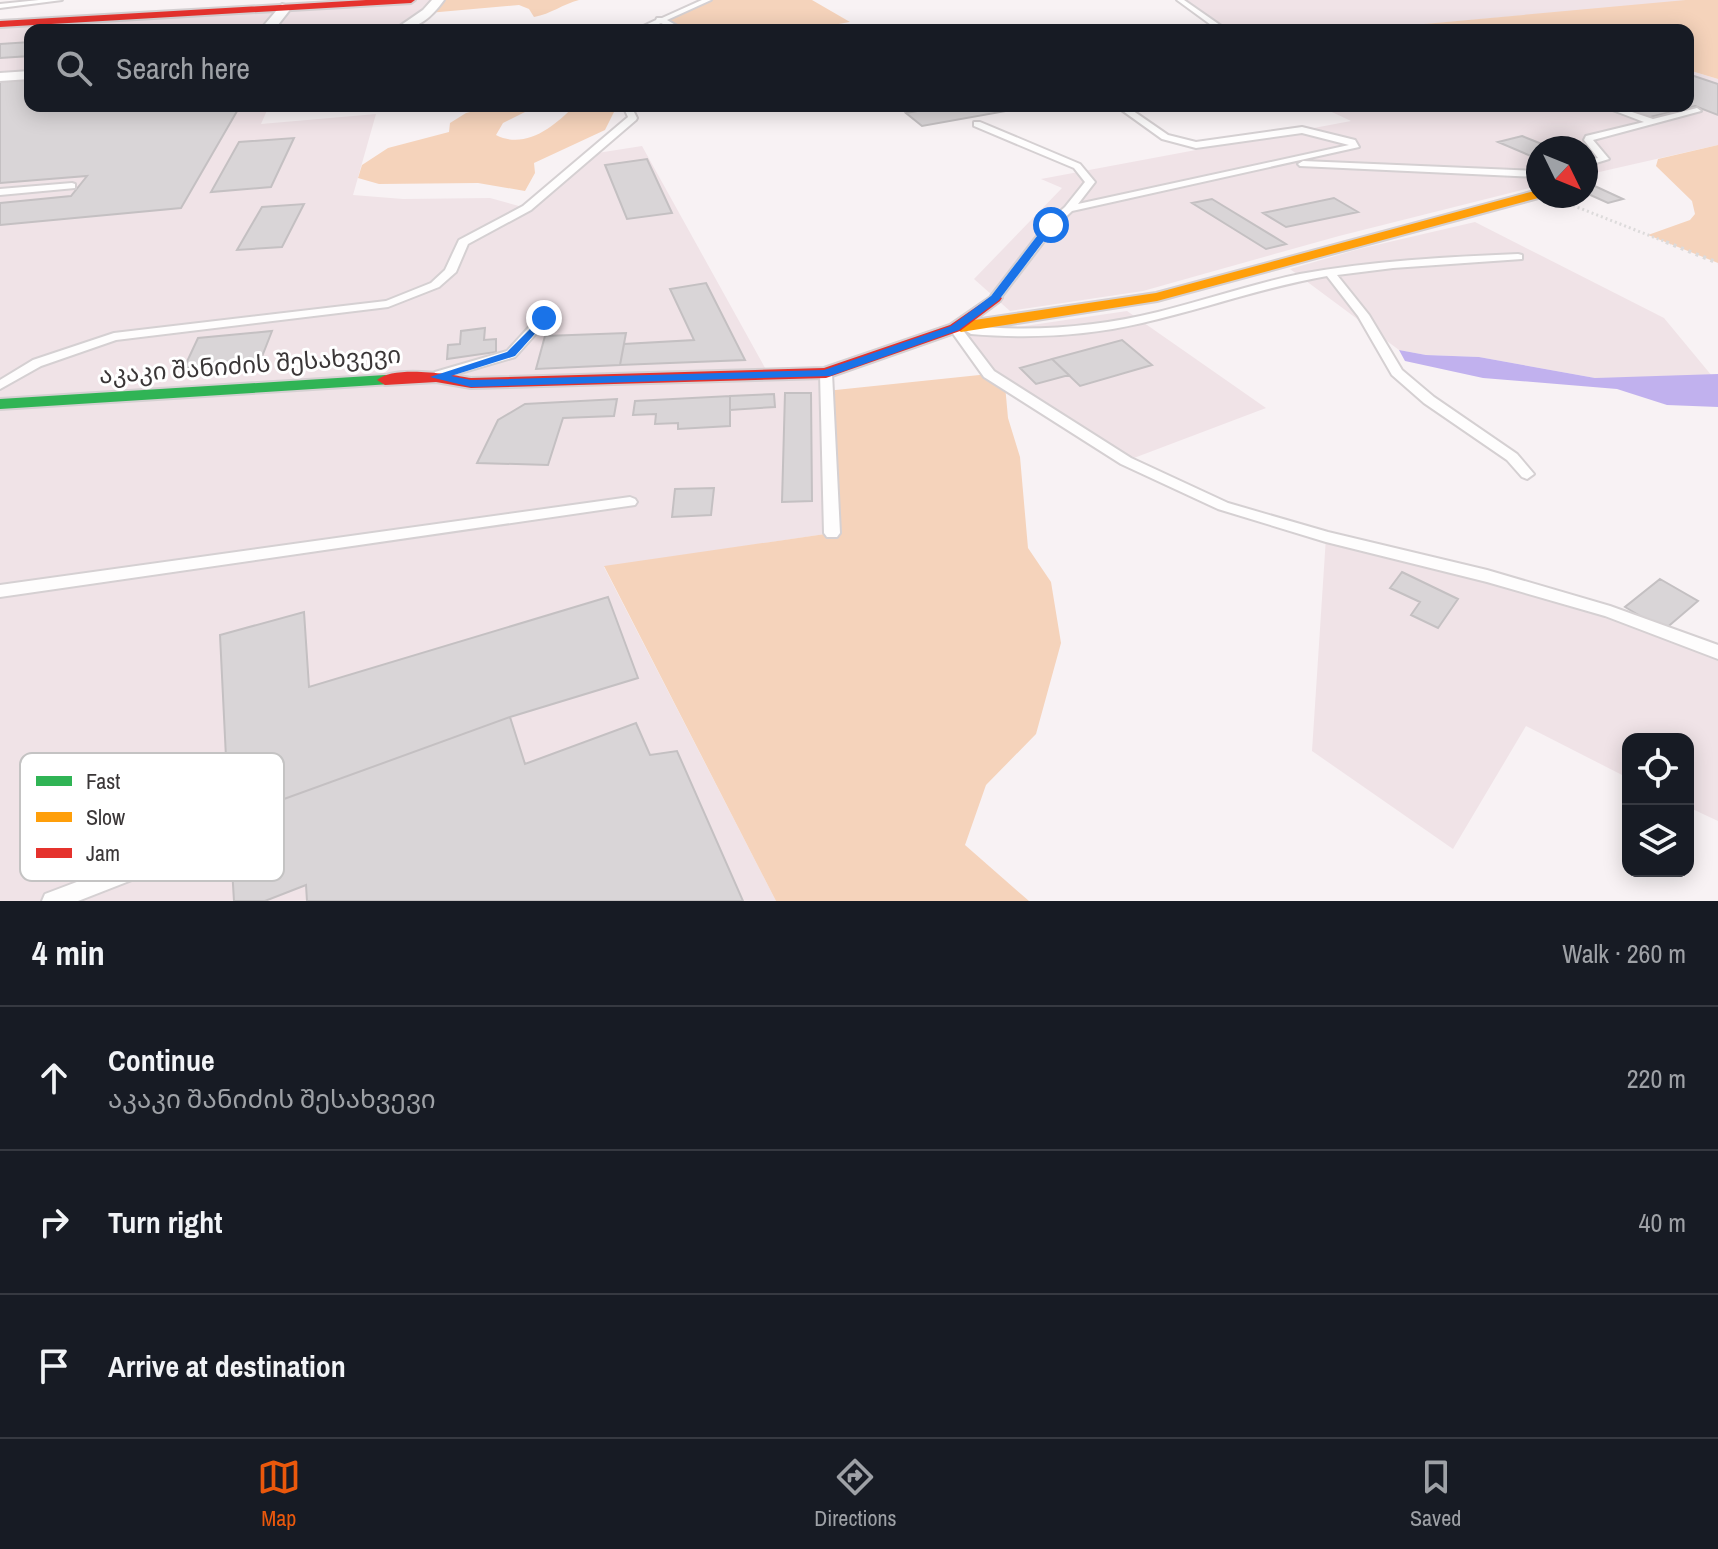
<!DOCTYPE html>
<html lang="en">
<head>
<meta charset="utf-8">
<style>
	body { margin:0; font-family:"Archivo Narrow","Noto Sans Georgian",sans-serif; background:#20242c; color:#f1f3f6 }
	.controls { position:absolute; right:24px; bottom:24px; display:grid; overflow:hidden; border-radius:16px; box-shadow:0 4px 20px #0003 }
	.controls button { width:72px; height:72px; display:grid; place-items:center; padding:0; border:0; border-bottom:2px solid #363941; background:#171b24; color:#f1f3f6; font:40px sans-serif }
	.compass { position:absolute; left:1526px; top:136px; width:72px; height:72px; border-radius:50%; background:#171b24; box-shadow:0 4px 20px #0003; rotate:133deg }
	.stop { position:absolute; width:24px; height:24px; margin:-18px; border:6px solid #1a73e8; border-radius:50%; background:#fff }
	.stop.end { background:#1a73e8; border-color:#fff; box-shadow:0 2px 8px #0008 }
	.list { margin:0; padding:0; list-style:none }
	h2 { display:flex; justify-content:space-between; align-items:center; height:104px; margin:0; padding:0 32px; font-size:34px }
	h2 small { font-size:26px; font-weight:400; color:#9ea1a6 }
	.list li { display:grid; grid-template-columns:52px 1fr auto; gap:24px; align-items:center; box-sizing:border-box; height:144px; padding:0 32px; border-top:2px solid #363941 }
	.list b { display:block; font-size:30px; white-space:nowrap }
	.list p { margin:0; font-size:26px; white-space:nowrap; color:#9ea1a6 }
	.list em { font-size:26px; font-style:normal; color:#9ea1a6 }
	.icon { flex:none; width:44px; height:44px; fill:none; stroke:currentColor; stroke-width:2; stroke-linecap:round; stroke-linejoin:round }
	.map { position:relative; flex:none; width:1718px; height:901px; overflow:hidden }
	.search { position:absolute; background:#171b24; box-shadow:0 4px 20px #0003; left:24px; right:24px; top:24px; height:88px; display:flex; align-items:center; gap:20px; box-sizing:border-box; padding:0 28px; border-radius:16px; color:#9ea1a6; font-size:30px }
	.sheet { height:536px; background:#171b24 }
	nav { display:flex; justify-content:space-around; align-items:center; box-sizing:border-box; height:112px; border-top:2px solid #363941; background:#171b24; font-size:22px; color:#9ea1a6 }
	nav a { display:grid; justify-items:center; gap:4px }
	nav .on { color:#ea580c }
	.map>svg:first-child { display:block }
	.built { fill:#f0e3e7 }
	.green { fill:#f5d3bb }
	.water { fill:#c1b1ee }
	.building { fill:#d9d5d7; stroke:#c4c0c2; stroke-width:2 }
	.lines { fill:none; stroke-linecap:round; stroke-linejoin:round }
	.lane-casing { stroke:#d5d0d2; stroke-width:4 }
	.street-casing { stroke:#d5d0d2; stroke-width:4 }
	.fast-casing { stroke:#d5d0d2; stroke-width:4 }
	.slow-casing { stroke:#d5d0d2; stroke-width:4 }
	.jam-casing { stroke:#d5d0d2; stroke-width:4 }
	.path-far1 { stroke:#dddbdb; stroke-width:3; stroke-dasharray:2 3; stroke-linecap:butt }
	.path { stroke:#dddbdb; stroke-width:4; stroke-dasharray:3 5; stroke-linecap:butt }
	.lane { fill:#fefdfd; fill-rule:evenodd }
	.street { fill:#fefdfd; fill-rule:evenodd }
	.fast { fill:#30b455; fill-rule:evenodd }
	.slow { fill:#ff9f0a; fill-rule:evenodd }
	.jam { fill:#e5322d; fill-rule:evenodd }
	.route { fill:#1a73e8 }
	.labels { text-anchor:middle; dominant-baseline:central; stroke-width:6; stroke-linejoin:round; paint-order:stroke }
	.street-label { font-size:24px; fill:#3a3637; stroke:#fff }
	.key { fill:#fff; stroke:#c4c3c3; stroke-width:2 }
	.key-label { font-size:22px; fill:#3a3637 }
</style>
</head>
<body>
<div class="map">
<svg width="1718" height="901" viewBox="0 0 1718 901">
	<rect width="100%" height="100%" fill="#f8f2f4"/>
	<path class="built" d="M411,0H438L420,19L401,30H30V106H269L261,124L376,114L353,195L403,199L490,198L526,208L591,154L642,146L769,375L826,373L832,533L604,567L776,901H0V24Z
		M1180,0H1686L1689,1L1356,30H1223Z
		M1688,70L1718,79V145L1586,175V148H1538V186L1339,236L1143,291L1010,311L974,279L1062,188L1041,179L1351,121L1319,106H1688Z
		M1475,222L1664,318L1712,376L1595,378L1479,357L1426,355L1399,350L1290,269L1359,249Z
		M1127,311L1266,408L1126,461L1005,385L955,328L1018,327Z
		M1326,537L1487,576L1718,652V821L1688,807V739H1628V778L1526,726L1453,849L1312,751Z"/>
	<path class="green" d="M438,0H579C563,4 551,14 534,17L529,9L519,5L428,13Z
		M708,0H812L850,22L804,30H680L659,19Z
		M1686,0H1718V79L1688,70V30H1358Z
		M496,106H537L503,123L496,135C525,150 554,127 574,106H601L615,110L605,130L534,163L535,173L525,191L478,183L379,184L358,178L362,165L388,148L449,132L450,123L466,113Z
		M1718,145V263L1648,235L1690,220L1695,214L1692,201L1656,166L1658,159Z
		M989,374L1005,385L1008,418L1020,457L1028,548L1051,582L1061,643L1036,734L986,785L965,845L1029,901H776L604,566L832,533L826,391Z"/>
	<path class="water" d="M1399,350L1426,355L1479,357L1595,378L1718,374V407L1667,405L1617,389L1483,378L1405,361Z"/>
	<path class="building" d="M30,42V56L0,58V44Z
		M1688,74L1718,84V115L1695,106L1646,118L1614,106H1688Z
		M30,79V106H240L181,208L0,225V203L71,196L87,176L0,183V81Z
		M946,106H999L1006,111L922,126L906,113Z
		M1522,136L1552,148H1538V159L1498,142Z
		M294,138L271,187L211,192L239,142Z
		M647,159L672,213L627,219L605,165Z
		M1586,182L1623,199L1608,203L1586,193Z
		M1334,198L1358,212L1286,227L1263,213Z
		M1212,199L1286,244L1266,249L1192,203Z
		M304,204L282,247L237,250L262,207Z
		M706,283L745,360L620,365L624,344L694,340L670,289Z
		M485,328L484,340L496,339V352L447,359L448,345L460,344L461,331Z
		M272,331L261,359L184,368L198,338Z
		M626,333L620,365L536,369L545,336Z
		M1122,340L1152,365L1080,386L1052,359Z
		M1052,359L1069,375L1036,384L1020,368Z
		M785,393H811L812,501L782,502Z
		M774,394L775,407L730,410V396Z
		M730,396V426L678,429V423L655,424L656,414L633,415L635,401Z
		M617,399L614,416L563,418L548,465L477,463L498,420L525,404Z
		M714,488L711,515L672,517L675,489Z
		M1402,572L1458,599L1438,628L1411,615L1420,602L1390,588Z
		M1660,579L1698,601L1664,630L1625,607Z
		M608,597L638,678L510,717L229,819L220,635L304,612L309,687Z
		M510,717L525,764L636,723L650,755L677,751L743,901H307L306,885L265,901H234L229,819Z"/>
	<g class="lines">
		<defs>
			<path id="lane" d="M39,0H62L0,8V4Z
				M702,0H711L667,20L684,30H675L661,23L645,30H635L656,20L657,18H662Z
				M1177,0H1184L1227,30H1218Z
				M623,106H631L637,118L636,120L531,210L468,244L456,272L439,287L388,307L116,340L41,366L0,389V380L33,360L114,333L386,301L431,283L445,270L459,240L523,206L628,117Z
				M1116,106H1126L1168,135L1196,142L1302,127L1355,140L1359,147L1072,211L1055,227L999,300H991V296L1047,223L1065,207L1085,182L1074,168L974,126V122H980L1080,164L1095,182L1078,204L1349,145L1302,133L1196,148L1162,139Z
				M1602,106H1614L1653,119L1697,108L1701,111L1593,140L1609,159L1586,166V160L1598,158L1584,140L1586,136L1644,122Z
				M1303,161L1538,171V177L1300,166L1298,164Z
				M72,183L75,184V188L0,195V189Z
				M1518,254L1522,255V259L1393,268L1337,275L1369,315L1402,370L1434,397L1517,454L1534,474L1527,479L1522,477L1507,460L1424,403L1392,375L1358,316L1327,276C1264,287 1204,309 1142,323C1086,336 1029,339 971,334L965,330L971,326C1034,332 1097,327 1158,312C1206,300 1252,284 1300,274C1372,261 1445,257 1518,254Z
				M544,314L550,318L515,357L440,379L434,375L435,372L507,351L540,315Z
				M955,324L959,325L994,371L1131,458L1228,503L1328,532L1487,570L1610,606L1718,645V659L1605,616L1487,582L1326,542L1218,509L1121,464L984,377L949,328Z
				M826,369L832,373L840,533L837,537H827L824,533L820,373Z
				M630,497L635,499L637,502L635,505L0,597V585Z
				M148,855L155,857L158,864L155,871L78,901H42L45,894Z"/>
			<path id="street" d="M432,0H444C431,18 417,30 394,30L423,10Z
				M282,4L292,7L274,30H260Z
				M30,71V79L0,81V73Z"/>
			<path id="fast" d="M385,375L391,376L393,380L391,384L0,409V399Z"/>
			<path id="slow" d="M1538,190V196L1542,197L1157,301L961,332L953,327L961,322L1156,293Z"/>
			<path id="jam" d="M366,0H415L411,3L0,27V21Z
				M995,294L1002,298L1000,301L960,331L826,378L471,388L436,382L385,385L377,380C393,365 450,374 471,378L824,368L950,325Z"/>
		</defs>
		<use href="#lane" class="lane-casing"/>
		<use href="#street" class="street-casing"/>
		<use href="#fast" class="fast-casing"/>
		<use href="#slow" class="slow-casing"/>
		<use href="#jam" class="jam-casing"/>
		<path class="path-far1" d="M1559,200L1671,244"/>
		<path class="path" d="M1666,242L1718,263"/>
		<use href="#lane" class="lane"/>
		<use href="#street" class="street"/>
		<use href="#fast" class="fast"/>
		<use href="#slow" class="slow"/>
		<use href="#jam" class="jam"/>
	</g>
	<path class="route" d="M1047,223L1056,225L999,300L959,330L830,376L471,387L430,377L507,352L544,315L549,318L515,356L451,376L471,380L824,370L951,326L991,296Z"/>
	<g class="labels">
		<g class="street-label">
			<text transform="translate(250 364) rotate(-4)">აკაკი შანიძის შესახვევი</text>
		</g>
	</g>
	<rect x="20" y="753" width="264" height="128" rx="12" class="key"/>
	<rect x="36" y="776" width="36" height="10" fill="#30b455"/>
	<rect x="36" y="812" width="36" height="10" fill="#ff9f0a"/>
	<rect x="36" y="848" width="36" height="10" fill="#e5322d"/>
	<g class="key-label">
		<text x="86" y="789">Fast</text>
		<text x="86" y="825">Slow</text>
		<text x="86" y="861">Jam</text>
	</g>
</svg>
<div class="controls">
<button><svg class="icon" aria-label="locate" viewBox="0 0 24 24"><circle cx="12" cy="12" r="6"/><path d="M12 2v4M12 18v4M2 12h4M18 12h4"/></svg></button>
<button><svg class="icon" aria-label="layers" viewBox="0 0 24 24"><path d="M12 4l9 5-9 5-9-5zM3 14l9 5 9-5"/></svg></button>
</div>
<svg class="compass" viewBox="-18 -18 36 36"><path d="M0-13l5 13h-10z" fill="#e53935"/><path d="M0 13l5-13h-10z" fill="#9ea1a6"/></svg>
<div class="stop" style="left:1051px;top:225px"></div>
<div class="stop end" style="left:544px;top:318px"></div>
<div class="search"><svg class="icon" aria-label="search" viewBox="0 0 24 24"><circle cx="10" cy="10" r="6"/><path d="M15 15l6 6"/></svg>Search here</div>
</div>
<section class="sheet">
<h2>4 min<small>Walk · 260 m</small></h2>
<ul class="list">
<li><svg class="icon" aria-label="ahead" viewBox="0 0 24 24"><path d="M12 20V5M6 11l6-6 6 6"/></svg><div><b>Continue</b><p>აკაკი შანიძის შესახვევი</p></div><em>220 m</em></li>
<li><svg class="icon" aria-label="right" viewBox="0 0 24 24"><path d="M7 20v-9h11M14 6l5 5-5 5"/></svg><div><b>Turn right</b></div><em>40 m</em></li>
<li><svg class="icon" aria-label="arrive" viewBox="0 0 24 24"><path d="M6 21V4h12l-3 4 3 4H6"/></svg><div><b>Arrive at destination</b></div></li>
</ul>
</section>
<nav>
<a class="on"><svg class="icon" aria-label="map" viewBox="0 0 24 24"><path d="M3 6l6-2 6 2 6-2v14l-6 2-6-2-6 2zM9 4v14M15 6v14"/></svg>Map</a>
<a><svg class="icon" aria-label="directions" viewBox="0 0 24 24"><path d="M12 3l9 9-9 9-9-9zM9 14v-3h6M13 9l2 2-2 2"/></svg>Directions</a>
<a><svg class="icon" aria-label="saved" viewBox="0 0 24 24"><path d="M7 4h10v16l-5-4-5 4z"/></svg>Saved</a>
</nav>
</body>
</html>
